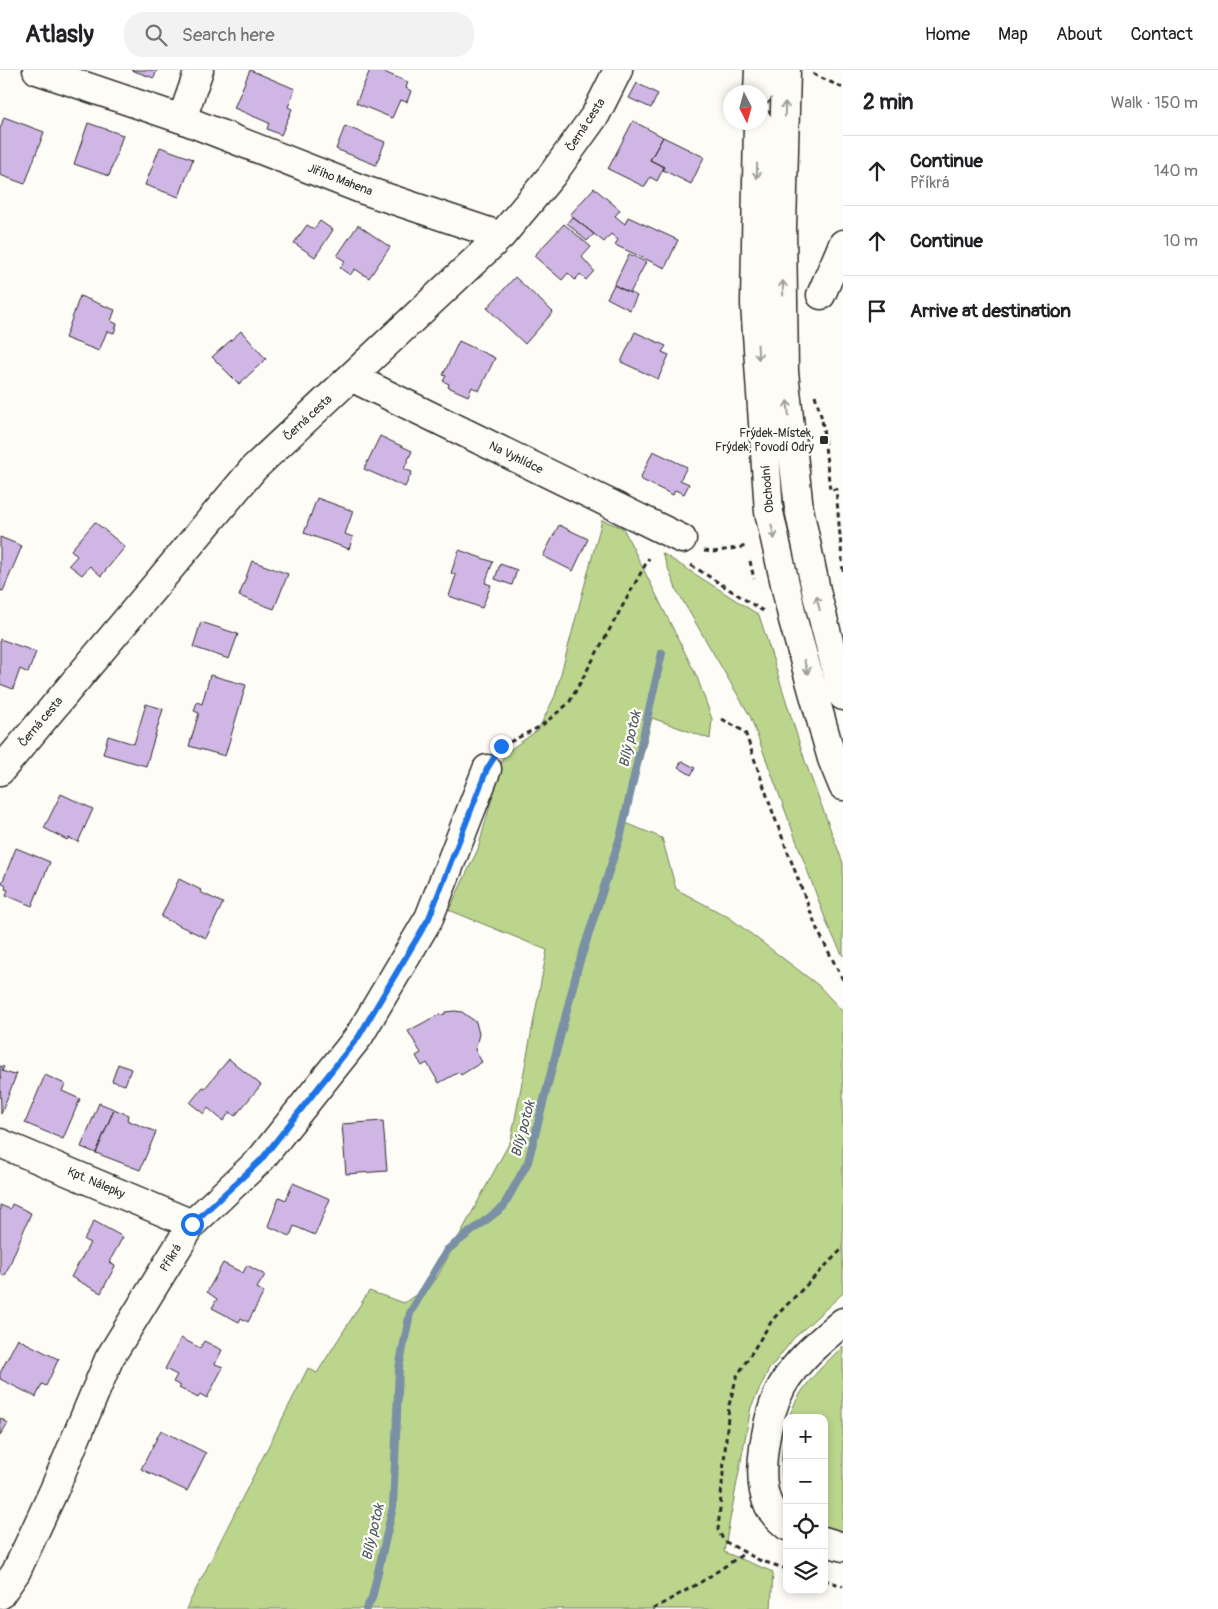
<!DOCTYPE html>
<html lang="en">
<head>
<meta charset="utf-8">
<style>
	body { margin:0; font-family:Pangolin,sans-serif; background:#f2f2f2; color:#202124 }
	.controls { position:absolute; right:15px; bottom:15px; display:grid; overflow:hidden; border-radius:10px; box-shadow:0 2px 8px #0003 }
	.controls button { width:45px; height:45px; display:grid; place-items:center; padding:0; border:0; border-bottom:1px solid #e0e0e0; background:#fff; color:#202124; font:25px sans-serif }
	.compass { position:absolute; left:723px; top:15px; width:45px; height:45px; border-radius:50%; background:#fff; box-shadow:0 2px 8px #0003; rotate:174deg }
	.stop { position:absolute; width:15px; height:15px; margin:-11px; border:4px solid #1a73e8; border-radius:50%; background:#fff }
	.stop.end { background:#1a73e8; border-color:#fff; box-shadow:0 1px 5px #0008 }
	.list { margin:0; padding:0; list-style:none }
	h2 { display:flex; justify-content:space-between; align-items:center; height:65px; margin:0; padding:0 20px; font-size:21px }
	h2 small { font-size:16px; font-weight:400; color:#757577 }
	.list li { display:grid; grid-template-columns:32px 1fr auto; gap:15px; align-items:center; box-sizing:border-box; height:70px; padding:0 20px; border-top:1px solid #e0e0e0 }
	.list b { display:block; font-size:19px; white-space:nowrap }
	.list p { margin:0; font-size:16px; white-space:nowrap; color:#757577 }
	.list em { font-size:16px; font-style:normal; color:#757577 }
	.icon { flex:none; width:28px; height:28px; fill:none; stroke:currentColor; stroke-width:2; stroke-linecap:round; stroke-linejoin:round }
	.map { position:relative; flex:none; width:843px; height:1539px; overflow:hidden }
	header { display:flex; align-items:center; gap:30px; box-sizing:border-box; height:70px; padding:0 25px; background:#fff; border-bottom:1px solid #e0e0e0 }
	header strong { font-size:24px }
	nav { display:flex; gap:28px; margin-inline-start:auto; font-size:18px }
	.search { width:350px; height:45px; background:#f2f2f2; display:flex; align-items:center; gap:12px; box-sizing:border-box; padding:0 18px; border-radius:20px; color:#757577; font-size:19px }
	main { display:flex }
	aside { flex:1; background:#fff }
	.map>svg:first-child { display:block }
	.green { fill:#bbd58d; stroke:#73805c }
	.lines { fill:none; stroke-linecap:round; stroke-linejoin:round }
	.stream { stroke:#7990a5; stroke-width:8 }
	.building { fill:#d0b6e5; stroke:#2b2b2b }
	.minor-casing { stroke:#2b2b2b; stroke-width:31 }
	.major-casing { stroke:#2b2b2b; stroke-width:31 }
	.path { stroke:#2b2b2b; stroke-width:3; stroke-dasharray:5 4; stroke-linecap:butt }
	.minor { stroke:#fdfcf7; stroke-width:28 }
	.major { stroke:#fdfcf7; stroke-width:28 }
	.oneway { stroke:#9e9e9b }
	.route { stroke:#1a73e8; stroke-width:6 }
	.poi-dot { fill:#2b2b2b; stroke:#fdfcf7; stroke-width:2 }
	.labels { text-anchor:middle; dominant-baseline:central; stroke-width:4.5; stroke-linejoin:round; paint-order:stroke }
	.street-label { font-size:12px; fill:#2b2b2b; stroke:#fdfcf7 }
	.poi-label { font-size:12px; fill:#2b2b2b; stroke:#fdfcf7; text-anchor:end }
	.water-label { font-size:14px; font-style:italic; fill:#4c555e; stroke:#fdfcf7 }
</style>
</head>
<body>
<header>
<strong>Atlasly</strong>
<div class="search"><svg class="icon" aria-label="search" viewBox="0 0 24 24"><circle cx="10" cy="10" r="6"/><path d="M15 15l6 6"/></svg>Search here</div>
<nav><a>Home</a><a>Map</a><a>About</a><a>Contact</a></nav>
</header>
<main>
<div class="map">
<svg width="843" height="1539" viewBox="0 0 843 1539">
	<rect width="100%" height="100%" fill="#fdfcf7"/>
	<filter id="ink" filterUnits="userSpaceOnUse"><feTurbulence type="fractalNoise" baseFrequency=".02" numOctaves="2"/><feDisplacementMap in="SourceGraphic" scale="10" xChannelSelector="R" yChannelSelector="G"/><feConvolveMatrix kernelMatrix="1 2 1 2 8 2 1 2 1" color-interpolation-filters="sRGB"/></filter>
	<g filter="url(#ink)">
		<path class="green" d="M602,450L623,458L697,607L712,649L710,669L652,648L626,753L662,768L676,819L730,848L818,915L843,942V1223L793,1269L768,1301L751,1337L724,1482L773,1502L771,1539H186L308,1298L317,1303L369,1221L404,1233L435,1211L511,1070L547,880L449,840L478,779L504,684L538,660L555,626Z
			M662,483L759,545L806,694L843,793V886L828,856L750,646L677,521Z
			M843,1276V1462L824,1457V1348H789C798,1318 822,1297 843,1276Z
			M787,1357V1428C779,1405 780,1380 787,1357Z"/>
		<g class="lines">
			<path class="stream" d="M366,1539L372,1528L393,1437L399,1298L410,1243L447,1180L503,1137L528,1092L578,897L621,764L662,583"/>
		</g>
		<path class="building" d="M131,0H157L154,8Z
			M250,0L295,19L288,37L292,39L281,65L267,59L269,53L234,38Z
			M370,0H379L408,12L406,18L411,21L407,32L400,30L392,48L356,33Z
			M637,13L658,24L651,38L629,28Z
			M4,47L44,62L25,114L0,105V59Z
			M633,51L663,67L650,90L664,97L657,111L650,107L645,117L608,99Z
			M88,53L123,65L109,106L74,94Z
			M345,56L385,72L376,95L336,79Z
			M663,67L704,87L691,114L663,100L664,97L650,90Z
			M160,77L193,89L179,127L145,115Z
			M594,118L620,140L615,146L625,154L628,147L678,170L665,198L615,175L618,170L611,164L604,172L570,145Z
			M572,147L594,164L587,171L567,153Z
			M320,151L333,160L315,187L294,173L307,155L314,159Z
			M564,154L591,177L582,187L594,201L586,210L580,204L575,210L568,203L562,210L534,186Z
			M358,155L390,177L369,208L355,199L350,205L340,198L345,191L337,186Z
			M629,184L646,192L630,223L614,215Z
			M515,207L553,242L525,274L487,238Z
			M614,215L637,226L630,240L607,228Z
			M80,226L115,240L111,251L117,254L114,263L107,261L99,281L65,268Z
			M241,261L266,289L239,314L212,287Z
			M635,262L666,276L662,282L669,285L658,309L621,292Z
			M459,271L495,288L479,321L472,317L468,326L448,317L449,314L443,311L446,306L443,305Z
			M380,366L412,381L404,399L412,402L405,417L364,399Z
			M653,381L687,397L680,410L689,414L684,424L675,420L673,425L640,409Z
			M317,428L353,441L345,464L353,467L349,479L304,463Z
			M95,452L125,477L101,506L90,496L82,505L69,495L77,486L71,480Z
			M559,455L588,469L573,501L543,486Z
			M0,467L22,476L3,521L0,520Z
			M459,480L493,492L485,513L491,515L482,538L449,526L456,505L451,503Z
			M252,491L288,504L274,539L239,526Z
			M500,494L517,500L512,515L495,509Z
			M201,552L238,564L229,589L193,577Z
			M0,569L36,582L28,603L20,599L13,619L0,614Z
			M210,605L246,615L225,686L189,676L199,643L194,641L197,632L202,634Z
			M146,634L163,639L146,696L103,684L108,666L134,674Z
			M682,691L695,698L691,705L678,697Z
			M61,724L93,739L78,772L69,768L67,770L44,758Z
			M16,778L50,792L32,836L6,825L8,820L5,819L6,815L2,813Z
			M179,809L201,820L200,822L223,833L206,868L161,847Z
			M455,941L462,942L476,952L479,964L475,980L482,992L461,1005L459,1002L439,1013L427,993L422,996L416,986L421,983L408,961L438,945L445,944V942Z
			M229,989L261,1015L235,1046L230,1042L223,1051L208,1038L204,1044L190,1033L203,1017L205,1018Z
			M118,994L131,999L125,1015L112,1011Z
			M0,996L4,997L2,1001L14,1005L16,1002L17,1003L1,1044Z
			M45,1005L65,1014L62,1021L80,1029L63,1069L25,1053Z
			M99,1033L114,1039L96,1083L81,1077Z
			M114,1039L128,1045L127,1050L156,1062L140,1100L96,1083Z
			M383,1051L387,1101L346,1104L342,1054Z
			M293,1113L330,1129L315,1165L294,1156L290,1166L268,1156L279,1127L286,1130Z
			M12,1134L31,1143L5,1206L0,1204V1135L10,1139Z
			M94,1151L123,1167L109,1192L115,1196L101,1223L71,1207L90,1173L84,1170Z
			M223,1193L243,1203L247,1195L265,1205L257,1218L264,1222L248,1252L241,1248L239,1252L212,1238L217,1229L207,1222Z
			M18,1268V1269L58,1289L59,1288L46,1316L42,1314L36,1327L0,1309V1303Z
			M181,1268L200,1278L204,1271L222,1280L215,1294L223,1297L207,1328L200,1324L198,1328L179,1318L181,1316L173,1312L177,1305L165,1299Z
			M0,1348L8,1353L0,1365Z
			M161,1360L206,1383L187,1421L141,1399Z"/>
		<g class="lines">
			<defs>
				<path id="minor" d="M37,0L182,49L361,119L501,166
					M182,49L199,0
					M821,225L843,174
					M351,307L682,469
					M0,701L254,398L501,166L552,105L596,44L618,0
					M0,1073L192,1154
					M787,1456C780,1450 773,1444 769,1436C754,1407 767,1344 782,1316C796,1291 821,1270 843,1252
					M824,1471L843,1477
					M0,1525L16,1502L54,1420L109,1289L192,1154L261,1089L359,966L429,848L487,699"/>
				<path id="major" d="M786,0L782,158L784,302L799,439L817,525L843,626
					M758,22L759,0
					M758,52L755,234L769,442L793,550L832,689L843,716"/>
			</defs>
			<use href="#minor" class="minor-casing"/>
			<use href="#major" class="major-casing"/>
			<path class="path" d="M813,4L843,18
				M815,325L822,349L830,420L836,419L843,501
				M704,481L713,482L748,476
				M750,491L754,509
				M691,495L763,541
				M722,649L745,662L773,743L817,859L843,910
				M502,676L541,656L569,633L649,488
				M787,1499L759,1490L724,1471L718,1460L729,1335L737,1306L773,1249L843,1178
				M824,1510L843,1516
				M653,1539L701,1512L745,1483"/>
			<use href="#minor" class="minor"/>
			<use href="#major" class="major"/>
		</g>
		<defs><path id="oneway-shaft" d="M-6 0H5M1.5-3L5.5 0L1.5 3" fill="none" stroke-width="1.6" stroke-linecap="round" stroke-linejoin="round" transform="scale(1.25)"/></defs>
		<g class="oneway">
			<use href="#oneway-shaft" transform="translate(785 39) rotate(-89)"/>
			<use href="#oneway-shaft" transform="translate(757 101) rotate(91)"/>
			<use href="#oneway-shaft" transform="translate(783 218) rotate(-91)"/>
			<use href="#oneway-shaft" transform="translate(758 282) rotate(86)"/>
			<use href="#oneway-shaft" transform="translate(788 338) rotate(-96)"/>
			<use href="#oneway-shaft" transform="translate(773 462) rotate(77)"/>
			<use href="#oneway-shaft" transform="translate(818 533) rotate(-104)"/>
			<use href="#oneway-shaft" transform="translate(806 597) rotate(74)"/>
		</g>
	</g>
	<g class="lines" filter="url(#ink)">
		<path class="route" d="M192,1154L261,1090L359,966L429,848L487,699L501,676"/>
	</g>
	<rect class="poi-dot" x="819" y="365" width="10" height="10" rx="2.5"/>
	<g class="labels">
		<g class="street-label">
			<text transform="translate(586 55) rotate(-57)">Černá cesta</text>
			<text transform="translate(340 110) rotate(21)">Jiřího Mahena</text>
			<text transform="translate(308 348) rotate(-43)">Černá cesta</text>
			<text transform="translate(516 388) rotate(26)">Na Vyhlídce</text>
			<text transform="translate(768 419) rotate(-95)">Obchodní</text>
			<text transform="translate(41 652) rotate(-50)">Černá cesta</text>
			<text transform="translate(96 1113) rotate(23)">Kpt. Nálepky</text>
			<text transform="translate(171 1188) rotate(-58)">Příkrá</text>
		</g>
		<g class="poi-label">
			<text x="814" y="363">Frýdek-Místek,<tspan x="814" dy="14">Frýdek, Povodí Odry</tspan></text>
		</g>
		<g class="water-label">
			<text transform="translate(630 669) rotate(-77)">Bílý potok</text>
			<text transform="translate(523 1059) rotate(-75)">Bílý potok</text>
			<text transform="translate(373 1462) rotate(-77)">Bílý potok</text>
		</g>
	</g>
</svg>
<div class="controls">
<button>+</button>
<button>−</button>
<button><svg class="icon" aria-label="locate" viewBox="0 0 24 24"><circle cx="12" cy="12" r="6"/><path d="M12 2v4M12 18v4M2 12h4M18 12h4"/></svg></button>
<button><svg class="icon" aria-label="layers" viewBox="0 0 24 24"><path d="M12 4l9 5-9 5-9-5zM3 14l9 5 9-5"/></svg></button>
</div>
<svg class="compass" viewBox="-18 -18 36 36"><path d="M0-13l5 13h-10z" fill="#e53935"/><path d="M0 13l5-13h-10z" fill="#757577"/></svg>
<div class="stop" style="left:192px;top:1154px"></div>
<div class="stop end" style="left:501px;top:676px"></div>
</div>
<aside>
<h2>2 min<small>Walk · 150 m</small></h2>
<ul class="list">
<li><svg class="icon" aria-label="ahead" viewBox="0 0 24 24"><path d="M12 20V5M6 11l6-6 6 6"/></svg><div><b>Continue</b><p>Příkrá</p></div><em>140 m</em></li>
<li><svg class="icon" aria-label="ahead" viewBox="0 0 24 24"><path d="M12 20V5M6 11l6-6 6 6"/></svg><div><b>Continue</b></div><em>10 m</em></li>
<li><svg class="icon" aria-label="arrive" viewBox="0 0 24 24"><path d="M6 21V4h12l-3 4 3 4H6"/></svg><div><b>Arrive at destination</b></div></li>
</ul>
</aside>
</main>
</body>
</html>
